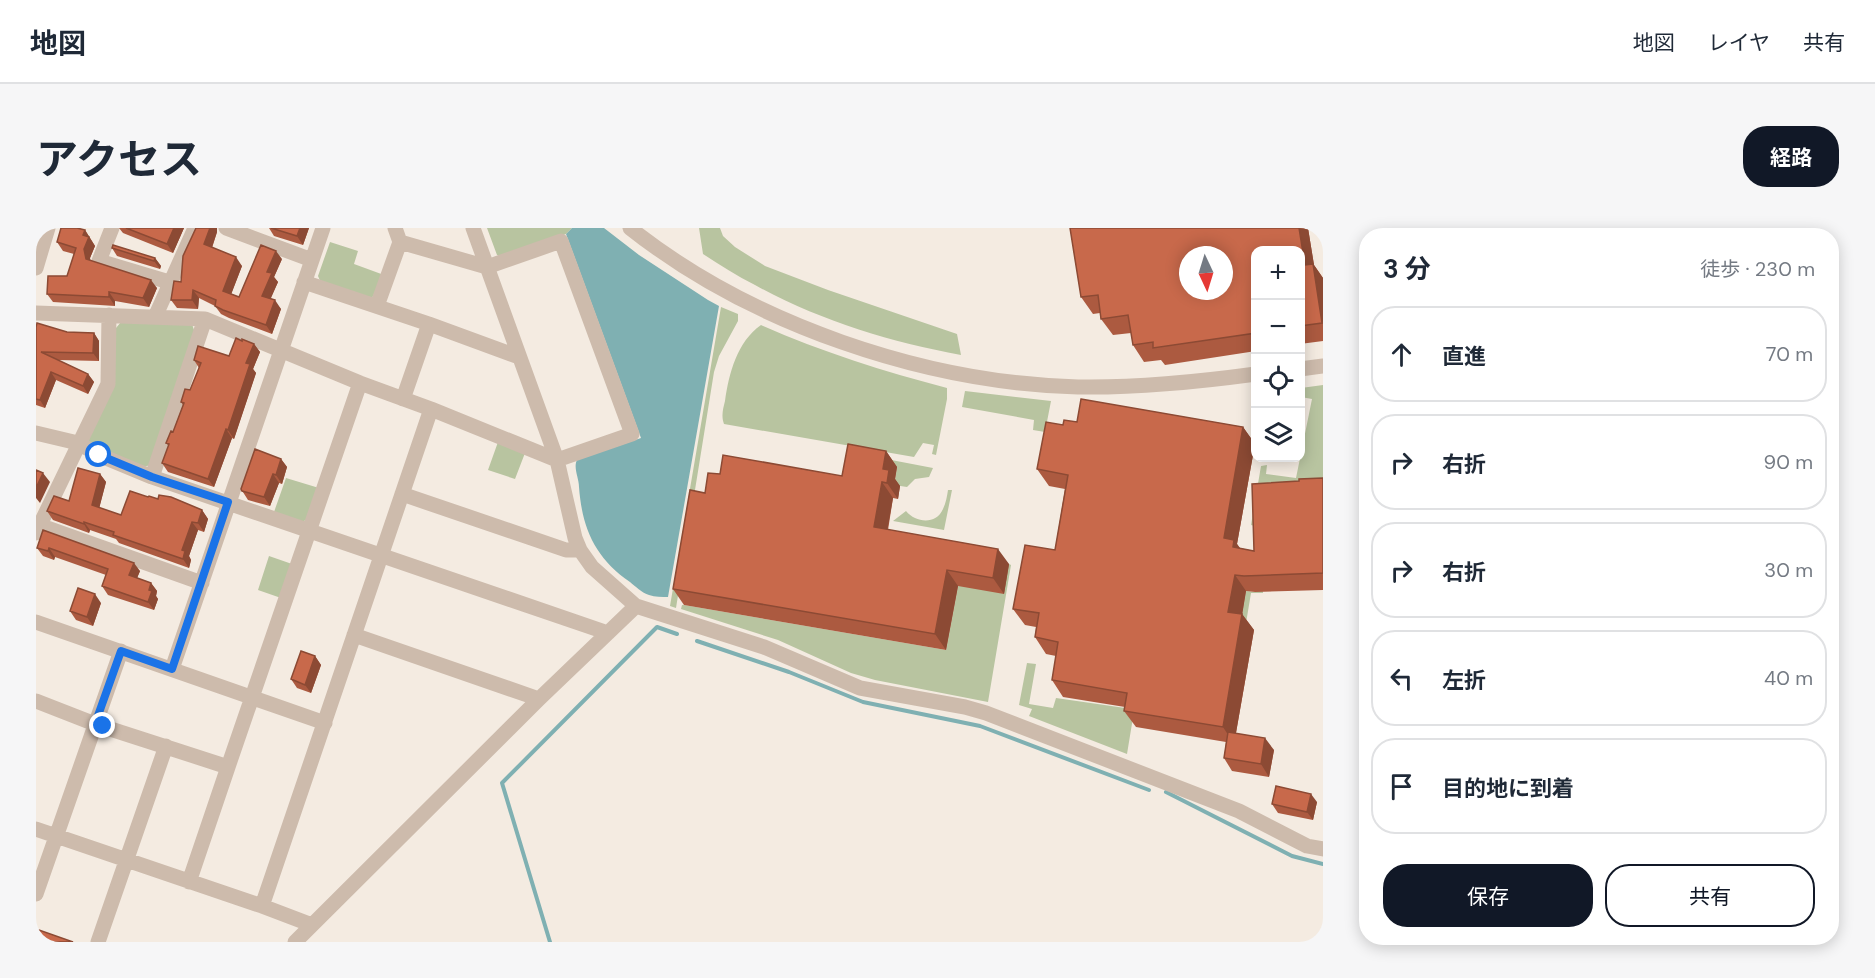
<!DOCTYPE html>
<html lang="ja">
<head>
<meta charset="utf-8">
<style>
	body { margin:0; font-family:"DM Sans","Noto Sans JP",sans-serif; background:#f6f6f7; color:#1f2937 }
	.controls { position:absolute; right:18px; top:18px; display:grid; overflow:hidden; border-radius:12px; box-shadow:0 3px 15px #0003 }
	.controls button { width:54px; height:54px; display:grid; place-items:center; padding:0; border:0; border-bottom:2px solid #e0e1e3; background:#fff; color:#1f2937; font:30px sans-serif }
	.compass { position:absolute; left:1143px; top:18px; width:54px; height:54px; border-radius:50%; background:#fff; box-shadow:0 3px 15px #0003; rotate:176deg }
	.stop { position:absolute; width:18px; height:18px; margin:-14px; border:4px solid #1a73e8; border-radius:50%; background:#fff }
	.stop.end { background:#1a73e8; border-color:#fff; box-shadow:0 2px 6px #0008 }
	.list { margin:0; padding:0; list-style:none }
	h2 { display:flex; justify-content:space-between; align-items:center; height:78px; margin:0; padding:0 24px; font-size:26px }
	h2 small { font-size:20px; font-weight:400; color:#747a83 }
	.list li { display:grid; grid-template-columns:39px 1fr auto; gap:18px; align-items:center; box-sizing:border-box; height:96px; margin:0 12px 12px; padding:0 12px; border:2px solid #e0e1e3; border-radius:24px }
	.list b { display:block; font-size:22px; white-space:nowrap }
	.list em { font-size:20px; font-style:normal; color:#747a83 }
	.actions { display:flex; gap:12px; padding:18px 24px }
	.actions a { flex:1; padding:14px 0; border:2px solid #111827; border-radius:24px; text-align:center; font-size:21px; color:#111827 }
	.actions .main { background:#111827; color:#fff }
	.icon { flex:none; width:33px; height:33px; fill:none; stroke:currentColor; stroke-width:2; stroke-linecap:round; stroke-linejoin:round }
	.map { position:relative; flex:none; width:1287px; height:714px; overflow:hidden; border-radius:24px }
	header { display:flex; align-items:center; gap:36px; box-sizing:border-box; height:84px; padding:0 30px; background:#fff; border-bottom:2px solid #e0e1e3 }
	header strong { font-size:28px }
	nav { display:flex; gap:33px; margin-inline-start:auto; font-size:21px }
	.intro { display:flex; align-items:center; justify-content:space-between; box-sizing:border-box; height:144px; padding:0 36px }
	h1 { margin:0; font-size:42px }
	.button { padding:15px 27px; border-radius:24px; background:#111827; color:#fff; font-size:21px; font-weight:700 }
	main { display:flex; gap:36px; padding:0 36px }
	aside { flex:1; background:#fff; border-radius:24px; box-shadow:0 3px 15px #0003 }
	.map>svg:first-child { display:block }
	.green { fill:#b8c4a0 }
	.water { fill:#7fb0b2 }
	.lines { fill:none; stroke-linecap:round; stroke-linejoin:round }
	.stream { stroke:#7fb0b2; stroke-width:4 }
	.minor { stroke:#cdbbac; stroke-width:15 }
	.wall { fill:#ac5a40; fill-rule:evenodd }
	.shaded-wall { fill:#8c4a34 }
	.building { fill:#c8694b; stroke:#8c4a34; stroke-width:1.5; fill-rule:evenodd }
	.route { stroke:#1a73e8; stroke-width:8 }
</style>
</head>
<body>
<header>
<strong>地図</strong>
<nav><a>地図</a><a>レイヤ</a><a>共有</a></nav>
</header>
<div class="intro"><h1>アクセス</h1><a class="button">経路</a></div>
<main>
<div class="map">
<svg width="1287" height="714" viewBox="0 0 1287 714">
	<rect width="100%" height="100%" fill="#f4ebe1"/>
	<path class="green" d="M451,0H536L530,6L466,29L461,27Z
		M663,0H684L687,8L699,19L729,38L792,62L921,106L925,127C854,114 782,92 719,57C701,48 684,37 667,26Z
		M294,14L322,23L318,36L348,47L335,72L285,55L282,48Z
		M685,79L702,86V93L683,128L678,144L640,380L634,378Z
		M85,94L156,96L160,108L117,236L105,240L55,218L51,209L80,100Z
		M725,97C786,124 847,143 911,160V171L900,227L896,226L898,217L887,215L878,229L688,196C685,188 687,181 689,173C693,145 701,114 725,97Z
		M1287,157V264L1224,271L1227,365H1215L1210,395L1115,380L1091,526L993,488L996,481L983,477L991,435L1000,436L993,476L1017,480L1020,470L1096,481L1113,375L1205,391L1210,363L1219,364L1224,339L1220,338L1224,310L1221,308L1223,299L1215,297L1225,238L1231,237L1230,246L1260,250L1276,171L1265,169V160Z
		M929,163L1015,173L1009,204L997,202L998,192L926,179Z
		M462,214L489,225L479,251L452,242Z
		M824,226L897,240L893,249L879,251L871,259L858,257L861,239Z
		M250,250L283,260L272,291L266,294L238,284Z
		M912,262H916L908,302L857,293L870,283C880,295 900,297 907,281C910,275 911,268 912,262Z
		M233,328L256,336L245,370L222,362Z
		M973,336L975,337L952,474L839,452L815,445L742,412L645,381L646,377H648L910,422L922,358Z"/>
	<path class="water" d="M536,0H568L603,27L672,72L683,78L632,369C626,369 619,369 613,367C606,365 599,358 594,354C559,330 546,300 543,259C543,250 537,240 541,232L605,210L530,6Z"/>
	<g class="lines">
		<path class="stream" d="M661,413L753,444L827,474L944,498L1113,562
			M1130,564L1256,628L1287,636
			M514,714L466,555L621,399L641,406"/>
		<path class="minor" d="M76,0L63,33L133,54
			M190,0L276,32
			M437,0L521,232L539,310L544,322L556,339L600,378L728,419L824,460L929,479L950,485L1203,583L1271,618L1287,621
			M594,0C715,96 888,155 1042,159C1102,160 1161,154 1220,146
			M0,40L12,0
			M268,54L393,96L483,129
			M341,78L364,14
			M0,85L169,91L324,155L395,181L521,232L596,206L525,13L451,39L364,14L359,0
			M119,89L159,0
			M1264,141L1287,138
			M367,171L393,96
			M0,205L42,215L63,227L116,249L572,405
			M116,249L169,91
			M366,266L530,322H544
			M3,297L166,355
			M0,305L72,156L73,87
			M0,394L289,495
			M318,407L503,471
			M136,441L287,0
			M0,473L59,496L192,539L324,155
			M0,601L226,678L276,697
			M153,654L192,539
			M0,666L85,423
			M226,678L395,181
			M62,714L130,518
			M259,714L503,471L600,378"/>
	</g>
	<path class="wall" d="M83,0H148L137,25L87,5Z
		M160,0H181V4L176,20L206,38L195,66L203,69L246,31L238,49L242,54L234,71L245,81L236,106L193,90L185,86L179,78L163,70L162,81L141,80L135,72L145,54Z
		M233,0H273L267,17L238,8Z
		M1034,0H1272L1278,37L1287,50V113L1264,116V22H1220V123L1129,137L1125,132L1108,134L1097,117L1095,105L1077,107L1065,91L1064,85L1057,86L1045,69ZM1152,27H1188V63H1152Z
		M49,2L59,18L54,30V33L121,60L113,79L79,73V78L17,74L11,66L31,48L38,26L27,23L21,14Z
		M76,20L119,30L125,38L124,41L81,28Z
		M0,99L31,104L58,105L63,113V133L22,132L52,146L58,154L52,166L20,152L9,180L0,177Z
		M206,113L218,116L224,124L217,141L220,145L198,211L196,210L178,259L132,244L126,235L133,218L130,215L137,204L147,177L145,174L154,162L163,140L158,132L193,128Z
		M1041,194L1207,199L1219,216L1201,316L1204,320L1218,323L1263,253L1287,250V362L1219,364L1210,363L1206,386L1218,402L1200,505L1238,522L1233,549L1196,543L1188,530L1190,514L1100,499L1088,483L1089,479L1027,469L1016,452L1020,428L1010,426L999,409L1000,399L989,397L977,381L1019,322L1029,261L1013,258L1001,241L1027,197Z
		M850,223L861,239L859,251L864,258L862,271L857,270L852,302L973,336L968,366L922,358L910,422L648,377L637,361L669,265L684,246L806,248Z
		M245,231L251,239L246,256L243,255L234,278L212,272L205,261Z
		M64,246L70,254L63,280L85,287L112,269L122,271L166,282L172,291L168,304L162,302L153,328L155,332L153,340L83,315L80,311L54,302L53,305L17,292L11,283L33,273Z
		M7,302L104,343L101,350L115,355L121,363L120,368L122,371L118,382L72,367L66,358L70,347L19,329L18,332L7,328L1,320Z
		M65,375L57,398L40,392L34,383Z
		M279,428L285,437L275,465L261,460L255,451Z
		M1281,574L1277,592L1242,585L1236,576Z"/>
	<path class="shaded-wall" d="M138,0H148L137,25L131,16Z
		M174,0H181V4L174,25L168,16Z
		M264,0H273L267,17L261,8Z
		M1263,0H1272L1278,37L1287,50V96L1269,37Z
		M49,2L59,18L54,30L56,40L50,31L48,21L47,7Z
		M240,23L246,31L238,49L242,54L232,77L226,68L231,44Z
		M200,29L206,38L193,72L187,63Z
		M119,30L125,38L124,41L118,33Z
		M115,52L121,60L113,79L107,70Z
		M157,62L163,70L162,81L156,72Z
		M73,64L79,73V78L73,69Z
		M239,72L245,81L236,106L230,97Z
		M58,105L63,113V133L57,125Z
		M218,116L224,124L217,141L220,145L198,211L192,202L210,135Z
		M15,144L20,152L9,180L4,172Z
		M52,146L58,154L52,166L47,158Z
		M1207,199L1219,216L1201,316L1209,328L1200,324L1188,310Z
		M190,201L196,210L178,259L172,251Z
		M850,223L861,239L859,251L864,258L862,271L851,255L847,241Z
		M245,231L251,239L246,256L240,247Z
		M7,245L14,254L4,275L0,270V260Z
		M64,246L70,254L62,285L56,277Z
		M237,246L243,255L234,278L228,269Z
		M846,254L857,270L849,315L838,299Z
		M166,282L172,291L168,304L162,295Z
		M48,294L54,302L53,305L48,296Z
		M156,294L162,302L153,328L155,332L153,340L147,331L146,322Z
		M13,320L19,329L18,332L12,323Z
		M962,321L973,336L968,366L957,350Z
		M98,335L104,343L99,355L93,347Z
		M911,342L922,358L910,422L899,406Z
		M1199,347L1210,363L1204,400L1192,384Z
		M115,355L121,363L120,368L122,371L118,382L112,374L113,362Z
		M59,366L65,375L57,398L51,389Z
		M1206,386L1218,402L1198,516L1187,499Z
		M279,428L285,437L275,465L269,457Z
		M1229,510L1238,522L1233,549L1225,536Z
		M1275,566L1281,574L1277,592L1271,584Z"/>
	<path class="building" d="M25,0H41L49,2L47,7L53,9L48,21L50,31L115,52L107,70L73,64V69L11,66L12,48H31L40,20L21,14Z
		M90,0H138L131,16Z
		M160,0H174L168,16L200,29L187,63L203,69L225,17L240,23L231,44L236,45L226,68L239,72L230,97L187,82L179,78L180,72L157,62L156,72H135L138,53L145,54L147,28Z
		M235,0H264L261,8Z
		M1034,0H1263L1269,37L1277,36L1286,95L1264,98V22H1220V105L1117,120V114L1097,117L1092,87L1065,91L1062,67L1045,69ZM1152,27H1188V63H1152Z
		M77,17L119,30L118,33L76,20Z
		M1,95L31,104L58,105L57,125L5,124L52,146L47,158L15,144L4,172L0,171V99Z
		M200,110L206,113V111L218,116L210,135L214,136L192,202L190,201L172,251L126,235L133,216L130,215L135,203L137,204L148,175L145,174L149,161L154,162L165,135L158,132L162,118L193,128Z
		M1045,171L1207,199L1188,310L1198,312L1197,319L1218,323L1216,256L1263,253V251L1287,250V345L1208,348L1199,347L1192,384L1206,386L1187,499L1088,483L1091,465L1016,452L1022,414L999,409L1003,385L977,381L989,317L1019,322L1032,247L1001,241L1010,194L1027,197L1028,192L1041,194Z
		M812,216L850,223L847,241L853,242L851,255L846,254L838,299L962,321L957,350L911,342L899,406L637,361L654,262L669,265L672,245L684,246L687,227L806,248Z
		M219,221L245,231L240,247L237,246L228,269L206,263L205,261Z
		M42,240L64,246L56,277L85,287L94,263L112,269L113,268L122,271L123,267L135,269L166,282L162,295L156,294L146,322L149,323L147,331L77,307L78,304L48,294V296L11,283L18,268L33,273Z
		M0,242L7,245L0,260Z
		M7,302L98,335L93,347L115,355L113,362L116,363L112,374L66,358L72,341L13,320L12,323L1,320Z
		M42,360L59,366L51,389L34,383Z
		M265,423L279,428L269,457L255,451Z
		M1192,504L1229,510L1225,536L1188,530Z
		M1240,558L1275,566L1271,584L1236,576Z
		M0,701L37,714H0Z"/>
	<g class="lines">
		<path class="route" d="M63,227L116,249L192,274L136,441L85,423L59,496L67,498"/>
	</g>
</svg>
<div class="controls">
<button>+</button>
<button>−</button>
<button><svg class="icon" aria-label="locate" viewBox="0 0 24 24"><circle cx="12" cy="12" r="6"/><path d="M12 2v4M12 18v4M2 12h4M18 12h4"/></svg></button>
<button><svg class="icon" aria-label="layers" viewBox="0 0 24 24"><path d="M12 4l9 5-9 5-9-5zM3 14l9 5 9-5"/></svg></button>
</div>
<svg class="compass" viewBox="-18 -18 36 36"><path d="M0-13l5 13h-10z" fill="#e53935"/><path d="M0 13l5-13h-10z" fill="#747a83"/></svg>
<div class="stop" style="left:63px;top:227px"></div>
<div class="stop end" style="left:67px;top:498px"></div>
</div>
<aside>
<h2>3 分<small>徒歩 · 230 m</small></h2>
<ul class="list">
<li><svg class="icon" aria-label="ahead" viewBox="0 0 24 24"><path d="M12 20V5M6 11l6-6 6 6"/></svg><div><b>直進</b></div><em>70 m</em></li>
<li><svg class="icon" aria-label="right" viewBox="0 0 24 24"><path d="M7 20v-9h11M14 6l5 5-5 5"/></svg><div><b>右折</b></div><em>90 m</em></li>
<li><svg class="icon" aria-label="right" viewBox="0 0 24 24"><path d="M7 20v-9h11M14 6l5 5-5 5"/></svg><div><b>右折</b></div><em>30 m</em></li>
<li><svg class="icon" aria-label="left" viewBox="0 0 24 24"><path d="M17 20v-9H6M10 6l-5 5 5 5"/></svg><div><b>左折</b></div><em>40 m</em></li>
<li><svg class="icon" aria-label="arrive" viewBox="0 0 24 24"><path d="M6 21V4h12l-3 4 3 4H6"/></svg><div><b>目的地に到着</b></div></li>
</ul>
<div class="actions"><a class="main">保存</a><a>共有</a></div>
</aside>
</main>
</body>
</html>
